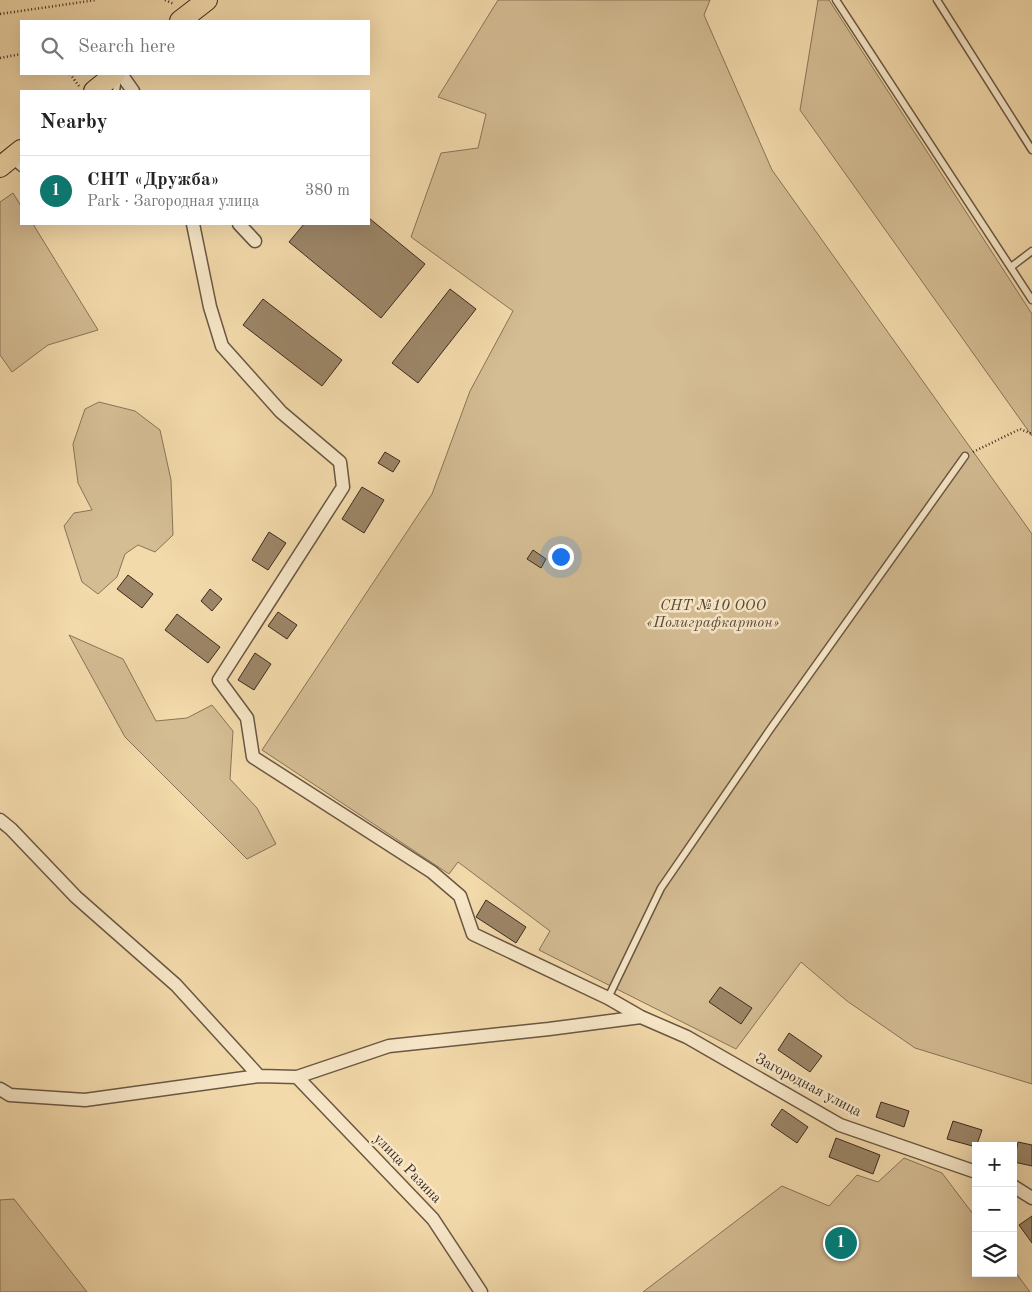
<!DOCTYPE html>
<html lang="en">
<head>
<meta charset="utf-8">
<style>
	body { margin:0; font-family:"Old Standard TT",serif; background:#f2f2f2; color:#222 }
	.controls { position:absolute; right:15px; bottom:15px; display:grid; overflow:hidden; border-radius:0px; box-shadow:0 5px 20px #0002 }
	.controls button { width:45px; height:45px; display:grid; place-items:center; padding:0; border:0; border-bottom:1px solid #e0e0e0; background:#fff; color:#222; font:25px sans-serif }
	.you { position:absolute; left:560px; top:556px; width:18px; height:18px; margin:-12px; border:4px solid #fff; border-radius:50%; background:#1a73e8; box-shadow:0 0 0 8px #1a73e833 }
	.badge { display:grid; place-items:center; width:32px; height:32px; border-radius:50%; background:#0f766e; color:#fff; font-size:16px; font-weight:700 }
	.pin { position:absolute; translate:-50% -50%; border:2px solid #fff; box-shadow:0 1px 5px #0006 }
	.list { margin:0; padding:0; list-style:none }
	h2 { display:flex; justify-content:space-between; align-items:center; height:65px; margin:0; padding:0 20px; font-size:21px }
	h2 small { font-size:16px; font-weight:400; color:#767676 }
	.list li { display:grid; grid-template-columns:32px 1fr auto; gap:15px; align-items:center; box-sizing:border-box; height:70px; padding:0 20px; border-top:1px solid #e0e0e0 }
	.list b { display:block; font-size:19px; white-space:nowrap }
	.list p { margin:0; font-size:16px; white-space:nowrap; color:#767676 }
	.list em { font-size:16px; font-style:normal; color:#767676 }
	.icon { flex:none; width:28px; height:28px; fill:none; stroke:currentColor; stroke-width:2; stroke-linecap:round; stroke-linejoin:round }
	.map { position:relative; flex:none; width:1032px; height:1292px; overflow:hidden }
	.search { position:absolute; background:#fff; box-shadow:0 5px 20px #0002; left:20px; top:20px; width:350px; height:55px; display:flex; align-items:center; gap:12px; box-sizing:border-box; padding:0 18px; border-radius:0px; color:#767676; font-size:19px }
	.panel { position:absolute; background:#fff; box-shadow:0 5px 20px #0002; left:20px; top:90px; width:350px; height:135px; border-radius:0px }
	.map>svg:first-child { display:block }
	.green { fill:#d4bc93; stroke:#88745a }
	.building { fill:#9c8668; stroke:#3d2b20 }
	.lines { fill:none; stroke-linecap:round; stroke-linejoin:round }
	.service-casing { stroke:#6a5743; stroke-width:9 }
	.minor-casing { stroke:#6a5743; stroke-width:15 }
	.primary-casing { stroke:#3d2b20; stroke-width:22 }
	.path { stroke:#3d2b20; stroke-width:2.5; stroke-dasharray:1 2.5; stroke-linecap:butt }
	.service { stroke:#f7e7c8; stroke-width:6 }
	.minor { stroke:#f7e7c8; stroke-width:12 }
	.primary { stroke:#f3daab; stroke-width:20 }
	.labels { text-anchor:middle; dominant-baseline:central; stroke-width:5; stroke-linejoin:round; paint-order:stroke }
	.park-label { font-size:15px; font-style:italic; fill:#5b4837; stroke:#f7e7c8 }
	.street-label { font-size:15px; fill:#3d2b20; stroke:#f7e7c8 }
</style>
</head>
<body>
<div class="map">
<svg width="1032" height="1292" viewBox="0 0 1032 1292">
	<rect width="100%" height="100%" fill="#f3daab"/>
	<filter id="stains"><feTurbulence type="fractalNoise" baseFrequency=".004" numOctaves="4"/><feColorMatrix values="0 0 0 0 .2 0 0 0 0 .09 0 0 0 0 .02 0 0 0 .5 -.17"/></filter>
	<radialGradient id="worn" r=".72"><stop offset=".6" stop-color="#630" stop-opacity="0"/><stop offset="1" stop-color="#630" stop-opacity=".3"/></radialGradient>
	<path class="green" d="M498,0H710L704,15L772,170L1032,534V1084L915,1048L847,1001L801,962L736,1049L539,950L550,931L458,862L449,874L262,750L432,494L470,391L513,311L411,237L441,153L478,148L486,114L438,97Z
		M818,0H829L1032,314V436L800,110Z
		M13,193L21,206V224H33L98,330L48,345L12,372L0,355V202Z
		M99,402L135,411L160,430L171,480L173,535L155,552L138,545L125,554L117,577L98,594L82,582L64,526L74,513L92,510L78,483L73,444L85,409Z
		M69,635L123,659L156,721L187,718L212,705L233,731L230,779L257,808L276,844L247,859L125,737Z
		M904,1158L942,1173L976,1218V1273H1013V1269L1030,1292H643L782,1186L829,1206L857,1175L878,1182Z
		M14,1199L87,1292H0V1200Z"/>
	<path class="building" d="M369,218L425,264L381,318L289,242L304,224H369Z
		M450,289L476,309L418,383L392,363Z
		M263,299L342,360L322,386L243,325Z
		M385,452L400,461L393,472L378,463Z
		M362,487L384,500L364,533L342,519Z
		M269,532L286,543L268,570L252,560Z
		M533,550L546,559L541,568L527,559Z
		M128,575L153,594L142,608L117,589Z
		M210,589L222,599L212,611L201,601Z
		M278,612L297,625L287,639L268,626Z
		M177,614L220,647L208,663L165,630Z
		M255,653L271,664L254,690L238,680Z
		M486,900L526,927L516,943L476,917Z
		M720,987L752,1008L741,1024L709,1002Z
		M789,1033L822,1056L810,1072L778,1050Z
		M881,1102L909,1111L904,1127L876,1117Z
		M782,1109L808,1127L797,1143L771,1125Z
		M953,1121L982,1130L976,1147L947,1139Z
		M836,1138L880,1155L873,1174L829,1157Z
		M1018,1142L1032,1145V1166L1014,1162Z
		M1032,1216V1243L1019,1225Z"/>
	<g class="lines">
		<defs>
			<path id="service" d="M836,0L1032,300
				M937,0L1032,150
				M116,91L118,78
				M12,160L21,168
				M1011,267L1032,251
				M608,998L661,888L771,728L965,456"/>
			<path id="minor" d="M121,74L133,91
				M193,224L210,307L222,346L281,412L340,462L343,487L219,680L247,718L253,757L432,872L460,896L473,934L608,998L641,1017L687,1037L840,1125L976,1172
				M239,224L255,241
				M0,820L11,829L76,897L176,985L259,1076L297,1077L389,1046L549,1029L641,1017
				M297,1077L433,1219L481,1292
				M0,1089L10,1095L85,1100L259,1076
				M1013,1186L1032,1198"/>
			<path id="primary" d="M180,21L207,0
				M94,91L115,74
				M0,167L21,150"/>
		</defs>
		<use href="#service" class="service-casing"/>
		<use href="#minor" class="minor-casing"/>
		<use href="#primary" class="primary-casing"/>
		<path class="path" d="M165,0L174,4
			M0,14L96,0
			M0,58L21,54
			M70,74L79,86
			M973,452L1020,429L1032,434"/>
		<use href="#service" class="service"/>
		<use href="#minor" class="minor"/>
		<use href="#primary" class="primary"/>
	</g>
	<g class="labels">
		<g class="park-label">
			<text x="713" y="606">СНТ №10 ООО<tspan x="713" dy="17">«Полиграфкартон»</tspan></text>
		</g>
		<g class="street-label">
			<text transform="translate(808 1086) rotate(28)">Загородная улица</text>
			<text transform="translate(407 1169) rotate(46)">улица Разина</text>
		</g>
	</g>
	<rect width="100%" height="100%" filter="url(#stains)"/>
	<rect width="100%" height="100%" fill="url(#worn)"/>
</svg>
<div class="controls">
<button>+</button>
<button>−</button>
<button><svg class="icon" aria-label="layers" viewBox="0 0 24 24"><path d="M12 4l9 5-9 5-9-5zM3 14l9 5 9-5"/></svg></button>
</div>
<div class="you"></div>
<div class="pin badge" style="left:841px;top:1243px">1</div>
<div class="search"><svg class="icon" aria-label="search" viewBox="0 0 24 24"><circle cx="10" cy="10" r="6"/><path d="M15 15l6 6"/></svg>Search here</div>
<section class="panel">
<h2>Nearby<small></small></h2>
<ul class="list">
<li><span class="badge">1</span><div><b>СНТ «Дружба»</b><p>Park · Загородная улица</p></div><em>380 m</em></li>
</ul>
</section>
</div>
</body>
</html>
